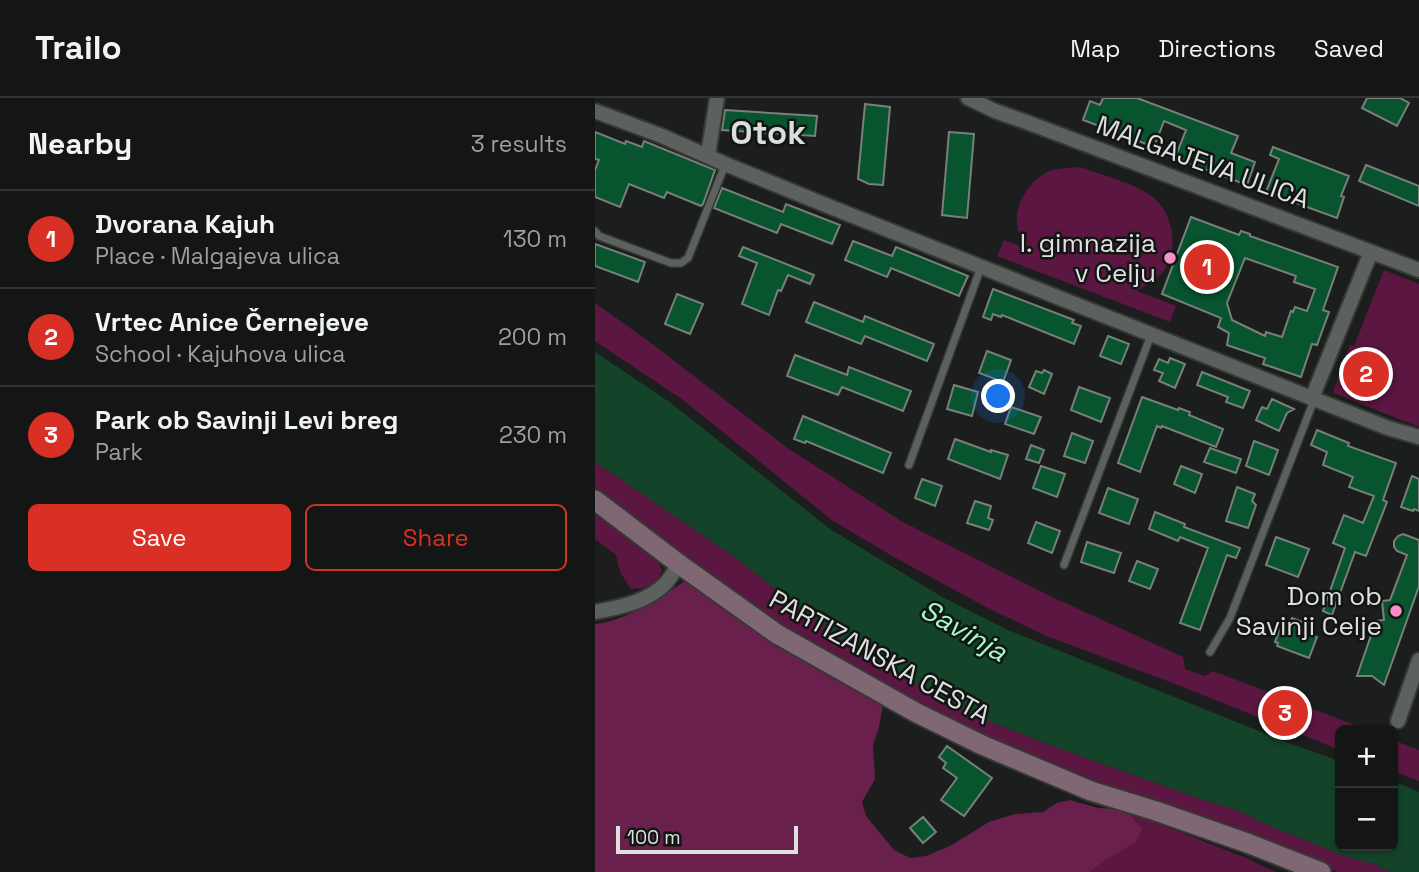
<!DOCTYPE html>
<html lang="en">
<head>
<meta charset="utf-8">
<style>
	body { margin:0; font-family:"Space Grotesk",sans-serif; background:#212322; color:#f1f3f6 }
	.controls { position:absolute; right:21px; bottom:21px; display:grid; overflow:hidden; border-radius:10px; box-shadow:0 2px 5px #0004 }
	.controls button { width:63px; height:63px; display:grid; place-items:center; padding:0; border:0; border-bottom:2px solid #333534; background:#141615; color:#f1f3f6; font:35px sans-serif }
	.scale { position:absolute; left:21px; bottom:18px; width:182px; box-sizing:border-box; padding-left:7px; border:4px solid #dfe1e0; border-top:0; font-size:19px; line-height:24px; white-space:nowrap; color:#dfe1e0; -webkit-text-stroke:5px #121513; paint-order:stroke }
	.you { position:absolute; left:404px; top:299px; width:24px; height:24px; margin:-18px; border:5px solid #fff; border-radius:50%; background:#1a73e8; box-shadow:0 0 0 10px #1a73e833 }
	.badge { display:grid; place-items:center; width:46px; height:46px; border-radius:50%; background:#d93025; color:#fff; font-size:23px; font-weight:700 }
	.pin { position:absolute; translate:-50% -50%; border:4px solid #fff; box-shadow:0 2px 7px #0006 }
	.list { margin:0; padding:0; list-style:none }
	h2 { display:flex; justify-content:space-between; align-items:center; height:91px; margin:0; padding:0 28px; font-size:30px }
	h2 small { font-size:23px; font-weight:400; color:#9d9fa0 }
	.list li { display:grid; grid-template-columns:46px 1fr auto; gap:21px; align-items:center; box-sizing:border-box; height:98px; padding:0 28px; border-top:2px solid #333534 }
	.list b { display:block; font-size:26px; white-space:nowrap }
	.list p { margin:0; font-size:23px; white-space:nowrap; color:#9d9fa0 }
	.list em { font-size:23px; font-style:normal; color:#9d9fa0 }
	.actions { display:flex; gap:14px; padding:21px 28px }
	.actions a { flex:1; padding:16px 0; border:2px solid #d93025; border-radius:10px; text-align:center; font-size:24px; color:#d93025 }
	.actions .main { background:#d93025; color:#fff }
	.map { position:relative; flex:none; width:824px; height:774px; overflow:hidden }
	header { display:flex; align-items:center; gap:42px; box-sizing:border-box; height:98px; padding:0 35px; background:#141615; border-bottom:2px solid #333534 }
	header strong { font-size:33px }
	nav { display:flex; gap:38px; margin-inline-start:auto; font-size:24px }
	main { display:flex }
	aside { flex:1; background:#141615 }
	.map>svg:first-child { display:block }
	.green { fill:#5b1741 }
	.forest { fill:#6a204d }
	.water { fill:#134328 }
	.building { fill:#07542e; stroke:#7a7f7b; stroke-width:2; fill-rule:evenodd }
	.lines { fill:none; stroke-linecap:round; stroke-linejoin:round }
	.lane-casing { stroke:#363836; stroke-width:10 }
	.street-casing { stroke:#363836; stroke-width:18 }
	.secondary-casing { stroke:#363836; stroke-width:23 }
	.lane { stroke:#5c615d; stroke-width:7 }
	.street { stroke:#5c615d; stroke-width:14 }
	.secondary { stroke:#7f6874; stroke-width:19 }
	.poi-dot { fill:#f98fc9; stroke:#121513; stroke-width:2.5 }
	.labels { text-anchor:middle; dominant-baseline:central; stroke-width:5; stroke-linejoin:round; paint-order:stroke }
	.street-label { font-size:26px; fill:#dfe1e0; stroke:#121513 }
	.poi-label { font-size:26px; fill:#dfe1e0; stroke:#121513; text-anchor:end }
	.water-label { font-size:28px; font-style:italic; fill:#a2fcc1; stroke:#121513 }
	.district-label { font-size:33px; font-weight:bold; fill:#dadfdc; stroke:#121513 }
</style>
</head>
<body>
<header>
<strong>Trailo</strong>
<nav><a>Map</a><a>Directions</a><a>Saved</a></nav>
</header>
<main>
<aside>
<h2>Nearby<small>3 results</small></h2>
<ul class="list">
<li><span class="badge">1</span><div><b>Dvorana Kajuh</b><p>Place · Malgajeva ulica</p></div><em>130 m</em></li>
<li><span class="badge">2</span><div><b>Vrtec Anice Černejeve</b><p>School · Kajuhova ulica</p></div><em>200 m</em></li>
<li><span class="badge">3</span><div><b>Park ob Savinji Levi breg</b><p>Park</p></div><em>230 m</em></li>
</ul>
<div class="actions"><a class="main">Save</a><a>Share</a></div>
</aside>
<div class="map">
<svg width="824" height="774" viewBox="0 0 824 774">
	<rect width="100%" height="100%" fill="#1b1e1c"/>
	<path class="green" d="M485,69C506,77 543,86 559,100C578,116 583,149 571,169C564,181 553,186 542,193L581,208L575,224L402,158L409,142L429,150C426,140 421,129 422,118C423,101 437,82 452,74C462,70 474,70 485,69Z
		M789,172L824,186V329L739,295V291L755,247L759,248Z
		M0,205L56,245L191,349L306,423L455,498L588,559L590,571L610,578L618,573L773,632H745V652L570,582L451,538L391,509L299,459L238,423L88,302L0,243Z
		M0,364L134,455L258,551L375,616L463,650L600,699L644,713L675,728L747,757L778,766L795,774H743L687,750L534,696L372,630L298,595L185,529L0,395Z
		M0,415L60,458L67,472L62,484L48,490L36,491L25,474L21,457L0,441Z
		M798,642L824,652V683L798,673Z
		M535,716L547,719L651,760L680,774H495L547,730Z"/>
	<path class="forest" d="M94,480L288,606L284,629L278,647L280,681L267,704L271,718L299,752L315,760L331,758L355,748L394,724L420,716L448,714L462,705L475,702L503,710L517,711L535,716L547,730L541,744L509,763L495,774H0V526C31,523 69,498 94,480Z"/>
	<path class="water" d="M0,254L76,305L235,431L349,500L413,532L691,644L745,663V748H798V683L824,694V774H795L778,766L747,757L675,728L644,713L600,699L463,650L375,616L258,551L134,455L0,364Z"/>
	<path class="building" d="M508,0H542L643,38L636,55L660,64L652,87L580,60L591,32L569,23L559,49L488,22L495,3L505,7Z
		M772,0H805L814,5L802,28L767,10Z
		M270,6L295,9L288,87L274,86L263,81Z
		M130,12L222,18L220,38L127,32Z
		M0,34L30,46L31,43L47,49L49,43L120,72L108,106L106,108L72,94L69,100L34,86L25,109L0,99V72L4,62L0,61Z
		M354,34L379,36L372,120L347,117Z
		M678,49L754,78L746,98L749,99L742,120L671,94L684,61L675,57Z
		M771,67L824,88V108L764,83Z
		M127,90L188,114L191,106L245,127L237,146L186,126L182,135L119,110Z
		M596,119L644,137L646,133L655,136V138L743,169L728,212L734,214L722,247L717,246L706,279L668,266L670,260L632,247L634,235L623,229L626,220L567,196ZM650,160L701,178L699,184L720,191L712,213L700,209L698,214L696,213L687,239L671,234L670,238L637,222L632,205Z
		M258,143L297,158L301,149L373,178L364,198L296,170L292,179L250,162Z
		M0,146L50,164L43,184L0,168Z
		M148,149L219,177L215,186L193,177L186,193L183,192L174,217L147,206L162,165L144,158Z
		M398,191L479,222L477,225L486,228L479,246L407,217L406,219L398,216L396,222L388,219Z
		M82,196L108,206L95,236L70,226Z
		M219,204L268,224L270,218L339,246L332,263L270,238L266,246L211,224Z
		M513,238L534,246L526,266L505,258Z
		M392,253L416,262L408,284L384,275Z
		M772,254L782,258L781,261L785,263L784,268L791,270L780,294L772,291L771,293L768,292L765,298L759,288L760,285L750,282L758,263H760L762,255L770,258Z
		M200,257L252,277L254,269L316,293L308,313L247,289L243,297L192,278Z
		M575,260L590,266L580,290L564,283L568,275L559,272L564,261L573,265Z
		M449,272L457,276L449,296L434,289L441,273L447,275Z
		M607,274L655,293L648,310L631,304L633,299L602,287Z
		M359,287L383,294L377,318L352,311Z
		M484,289L515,300L506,324L476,312Z
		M547,299L583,312L584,310L595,314L594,317L628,331L621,349L567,328L566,330L562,328L545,374L523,365Z
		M677,301L699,311L692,315L684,333L661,322L667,309L672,311Z
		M416,309L446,319L439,336L410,326Z
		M208,318L296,355L288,375L211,343L210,345L199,341Z
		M722,332L754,345L753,348L801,365L788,402L792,404L771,458L760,454L737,517L728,513L750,450L738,445L749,417L768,425L779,398L754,389L758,379L728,367L732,354L716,347Z
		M477,335L498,343L490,365L469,358Z
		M360,341L396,354V352L413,357L405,381L353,361Z
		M659,343L683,352L674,377L651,368Z
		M436,347L449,352L444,365L431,361Z
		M615,350L646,361L641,375L609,364Z
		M446,368L470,376L462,399L438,390Z
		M586,368L607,376L600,395L579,386Z
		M817,378L824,381V413L819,411L818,413L806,409Z
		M327,381L347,388L340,408L320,400Z
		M642,389L660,396L657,403L661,407L653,430L631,423Z
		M513,390L543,401L534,426L504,415Z
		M380,403L396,408L393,420L398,422L394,432L372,425Z
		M560,414L590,426L589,429L645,450L641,460L632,457L605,532L585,525L613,450L585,439L583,443L554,431Z
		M441,424L465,433L457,455L433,445Z
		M808,436L824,442V488L789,587L777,578H762L781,523L789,522L787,503L795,502L812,457L802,453L799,449V443L803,438Z
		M681,439L714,451L703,479L671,467Z
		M492,444L526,455L519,475L486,464Z
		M542,463L563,471L555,491L534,483Z
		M697,520L710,525L709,527L715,529L713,536L722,539L714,560L682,548L683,545L680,544L687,526L693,529Z
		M352,648L397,680L369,718L346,702L362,680L348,670L351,665L344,659Z
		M328,719L341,734L328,745L315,730Z"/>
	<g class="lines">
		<defs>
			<path id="lane" d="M0,133L4,138L76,165H86L93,160L130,67
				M314,367L386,169
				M469,467L556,237
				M615,554L635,520L719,302"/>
			<path id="street" d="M373,0L400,13L434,25L824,172
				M0,13L67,38L130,66L238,110L719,301L793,330L824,339
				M113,57L122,0
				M717,300L776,154
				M0,514C25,509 53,504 71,485C76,479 80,472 84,466
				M803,623L824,562"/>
			<path id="secondary" d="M0,402L84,466L182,536L320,614L387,647L496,693L561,713L655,746L726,774"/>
		</defs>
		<use href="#lane" class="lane-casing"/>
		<use href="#street" class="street-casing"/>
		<use href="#secondary" class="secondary-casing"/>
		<use href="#lane" class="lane"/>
		<use href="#street" class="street"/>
		<use href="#secondary" class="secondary"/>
	</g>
	<g class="poi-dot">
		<circle cx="575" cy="160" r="7"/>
		<circle cx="801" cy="513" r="7"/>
	</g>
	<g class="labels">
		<g class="street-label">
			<text transform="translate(608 64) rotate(20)">MALGAJEVA ULICA</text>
			<text transform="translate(285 559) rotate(29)">PARTIZANSKA CESTA</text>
		</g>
		<g class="poi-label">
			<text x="561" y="145">I. gimnazija<tspan x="561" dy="30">v Celju</tspan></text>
			<text x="787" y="498">Dom ob<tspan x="787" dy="30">Savinji Celje</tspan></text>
		</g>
		<g class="water-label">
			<text transform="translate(369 532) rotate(30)">Savinja</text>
		</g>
		<g class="district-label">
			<text x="173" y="35">Otok</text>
		</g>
	</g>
</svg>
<div class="controls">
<button>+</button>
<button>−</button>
</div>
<div class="scale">100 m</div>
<div class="you"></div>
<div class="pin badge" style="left:612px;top:169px">1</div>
<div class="pin badge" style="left:771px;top:276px">2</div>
<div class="pin badge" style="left:690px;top:615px">3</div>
</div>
</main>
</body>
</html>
